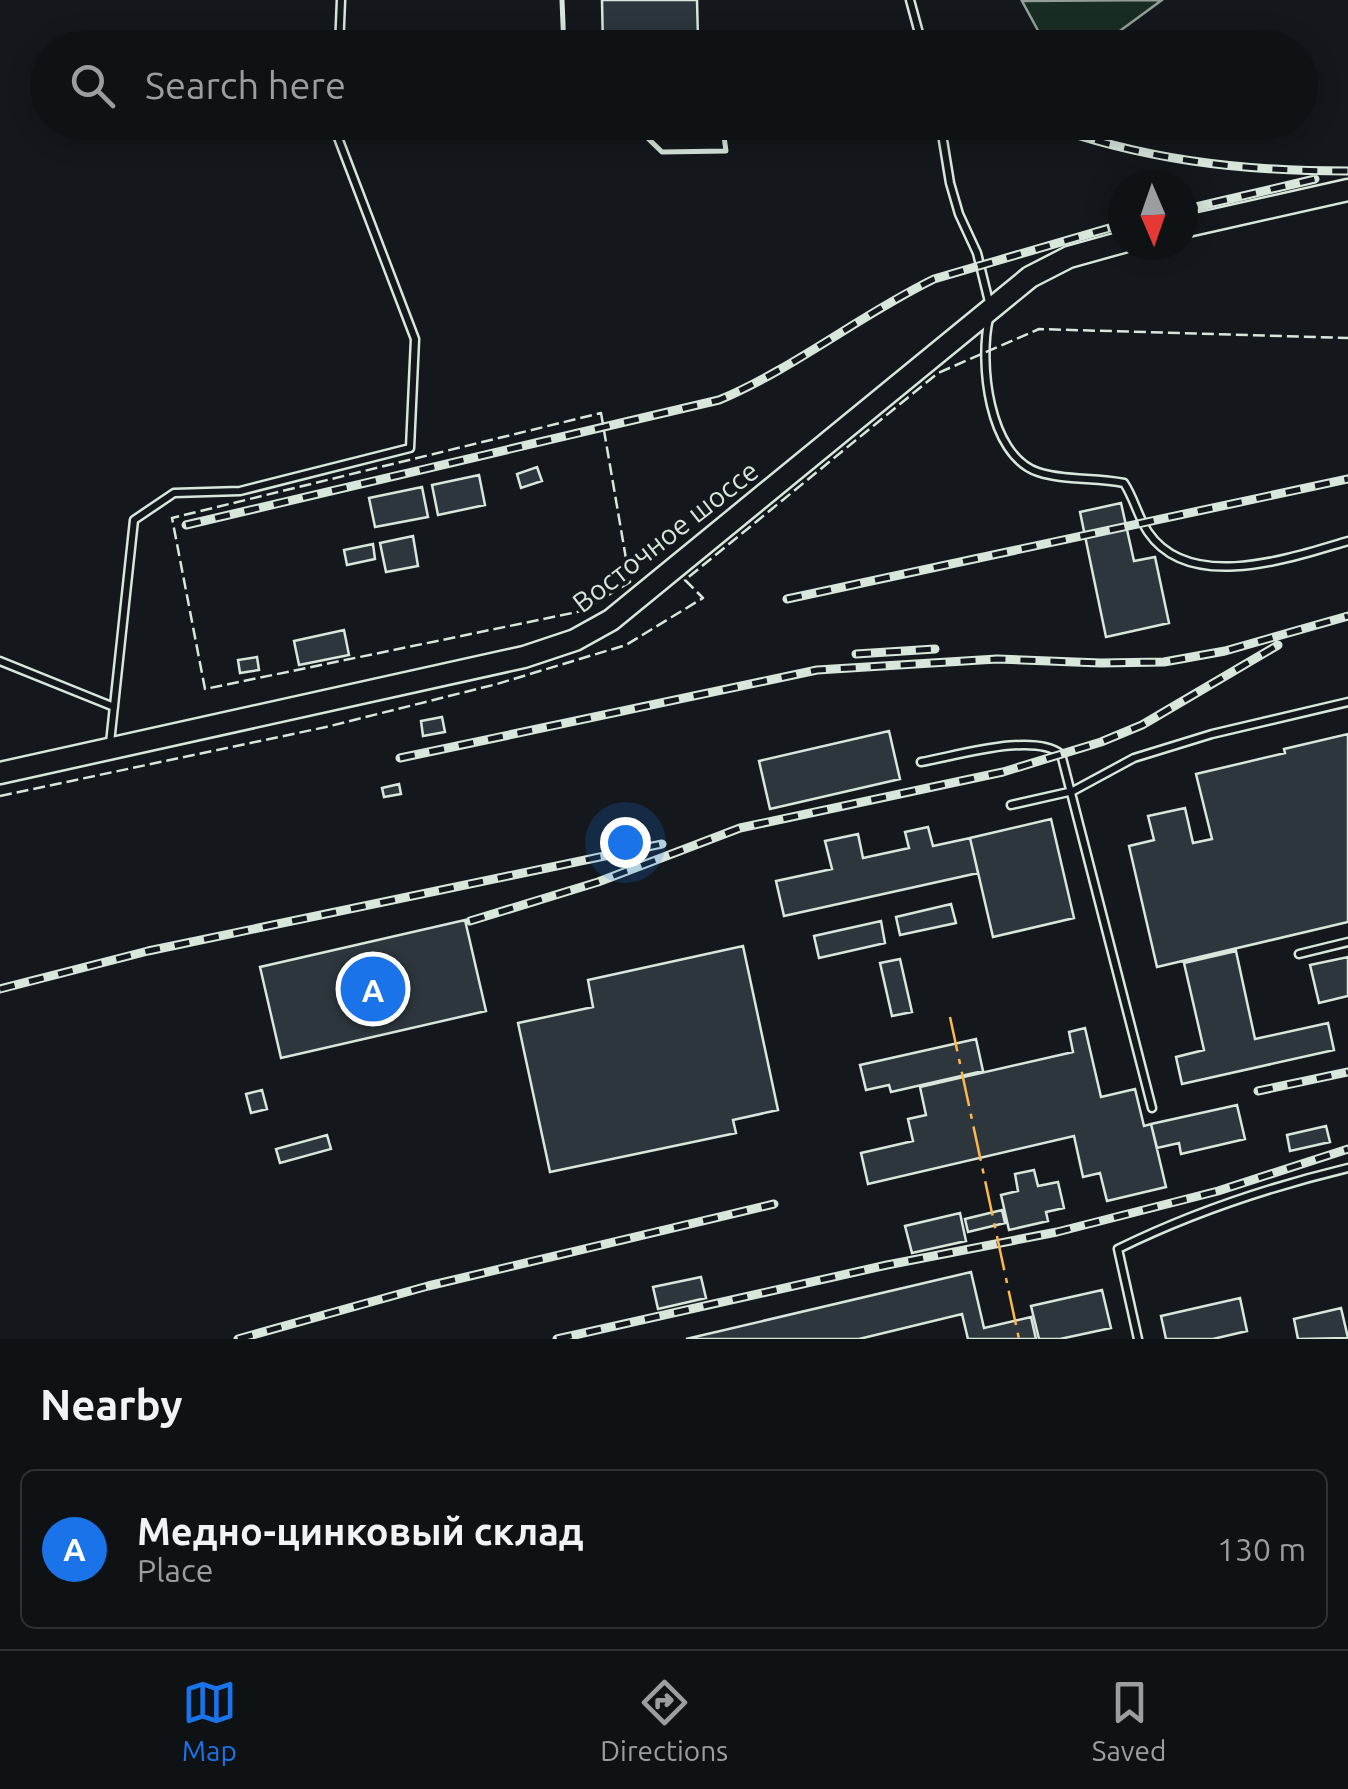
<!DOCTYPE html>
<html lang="en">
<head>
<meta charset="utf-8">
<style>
	body { margin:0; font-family:Ubuntu,sans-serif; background:#1d2022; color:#f1f3f6 }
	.compass { position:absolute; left:1108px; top:170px; width:90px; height:90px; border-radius:50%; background:#0f1215; box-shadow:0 5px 25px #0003; rotate:178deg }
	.you { position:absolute; left:625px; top:842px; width:35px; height:35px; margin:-25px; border:8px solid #fff; border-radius:50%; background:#1a73e8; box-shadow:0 0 0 15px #1a73e833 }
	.badge { display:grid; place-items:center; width:65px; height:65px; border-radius:50%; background:#1a73e8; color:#fff; font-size:32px; font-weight:700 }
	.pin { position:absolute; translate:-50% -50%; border:5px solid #fff; box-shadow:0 2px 10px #0006 }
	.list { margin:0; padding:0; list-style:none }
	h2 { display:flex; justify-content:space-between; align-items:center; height:130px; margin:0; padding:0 40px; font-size:42px }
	h2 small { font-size:32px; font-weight:400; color:#9b9ea0 }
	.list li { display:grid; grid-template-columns:65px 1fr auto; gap:30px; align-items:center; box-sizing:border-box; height:160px; margin:0 20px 20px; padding:0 20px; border:2px solid #2f3234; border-radius:15px }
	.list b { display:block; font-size:38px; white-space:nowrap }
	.list p { margin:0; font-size:32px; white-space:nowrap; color:#9b9ea0 }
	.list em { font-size:32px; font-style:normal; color:#9b9ea0 }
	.icon { flex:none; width:55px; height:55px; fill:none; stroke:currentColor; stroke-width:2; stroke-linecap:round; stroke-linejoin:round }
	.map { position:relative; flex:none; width:1348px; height:1339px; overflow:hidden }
	.search { position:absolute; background:#0f1215; box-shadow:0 5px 25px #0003; left:30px; right:30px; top:30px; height:110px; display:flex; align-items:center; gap:25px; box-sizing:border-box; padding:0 35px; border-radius:55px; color:#9b9ea0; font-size:38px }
	.sheet { height:310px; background:#0f1215 }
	nav { display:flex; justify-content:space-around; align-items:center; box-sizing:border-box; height:140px; border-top:2px solid #2f3234; background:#0f1215; font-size:28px; color:#9b9ea0 }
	nav a { display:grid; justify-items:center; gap:5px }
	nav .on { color:#1a73e8 }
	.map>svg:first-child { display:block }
	.green { fill:#1a2d24; stroke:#939e99; stroke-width:2.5 }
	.building { fill:#2c363c; stroke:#d8e6dc; stroke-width:2.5 }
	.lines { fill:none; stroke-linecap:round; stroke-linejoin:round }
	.lane-casing { stroke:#d8e6dc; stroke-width:11 }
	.primary-casing { stroke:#d8e6dc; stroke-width:25 }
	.lane { stroke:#14181c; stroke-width:6 }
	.primary { stroke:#14181c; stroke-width:20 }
	.rail-casing { stroke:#d8e6dc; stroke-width:9 }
	.rail { stroke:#14181c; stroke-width:5; stroke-dasharray:15; stroke-linecap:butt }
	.fence { stroke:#d8e6dc; stroke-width:2.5; stroke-dasharray:12 5; stroke-linecap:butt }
	.wall { stroke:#d8e6dc; stroke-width:5 }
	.power { stroke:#ffb74d; stroke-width:2.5; stroke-dasharray:35 8 5 8; stroke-linecap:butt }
	.labels { text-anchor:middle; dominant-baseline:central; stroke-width:8; stroke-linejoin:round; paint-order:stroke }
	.street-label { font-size:28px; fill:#d8e6dc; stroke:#14181c }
</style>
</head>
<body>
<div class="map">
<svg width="1348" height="1339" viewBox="0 0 1348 1339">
	<rect width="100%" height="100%" fill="#14181c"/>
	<path class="green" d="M1162,0L1098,47H1047L1022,1Z"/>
	<path class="building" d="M602,0H697L698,40H683V48H603Z
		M537,467L542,481L521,488L517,474Z
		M479,475L485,505L438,515L432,485Z
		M422,487L428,517L375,527L369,498Z
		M1121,503L1134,561L1155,557L1169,623L1106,637L1080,512Z
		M413,536L418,566L386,572L380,543Z
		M373,544L375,559L347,565L344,550Z
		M344,630L349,655L299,665L294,641Z
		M257,657L259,670L240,673L238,660Z
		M442,717L445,732L423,736L421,721Z
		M889,731L900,779L770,809L759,761Z
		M1348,734V922L1157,967L1129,846L1154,840L1148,816L1185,808L1193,843L1212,839L1196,774L1285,753L1284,749Z
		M399,784L401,794L384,797L382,788Z
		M1051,819L1074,918L993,937L970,838Z
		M928,827L933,846L970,838L978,873L784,916L776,881L832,869L825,841L858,834L863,858L909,848L905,832Z
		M951,904L956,923L900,935L896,917Z
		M465,920L486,1011L281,1058L260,967Z
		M881,921L885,943L819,958L814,936Z
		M743,946L778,1110L733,1120L736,1133L550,1172L518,1023L593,1007L588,980Z
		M1236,951L1255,1039L1328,1023L1334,1050L1182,1084L1176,1057L1204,1050L1184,963Z
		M1348,957V996L1319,1003L1310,965Z
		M900,959L912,1012L892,1016L880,963Z
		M1085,1028L1101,1097L1135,1089L1144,1126L1151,1124L1166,1187L1107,1201L1100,1173L1083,1177L1074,1136L868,1184L861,1153L913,1141L908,1119L926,1115L920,1087L1073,1052L1069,1032Z
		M976,1039L983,1071L891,1092L889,1085L866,1090L860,1065Z
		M262,1090L267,1109L251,1113L246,1094Z
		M1237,1105L1245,1139L1181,1154L1179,1143L1157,1148L1151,1124Z
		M1326,1126L1330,1142L1290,1151L1287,1135Z
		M327,1135L331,1149L280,1163L276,1149Z
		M1034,1170L1038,1186L1058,1182L1064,1208L1046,1212L1048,1221L1009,1230L1001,1195L1018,1191L1015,1174Z
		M1002,1210L1005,1223L968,1232L965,1219Z
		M960,1213L966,1241L912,1253L905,1226Z
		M971,1272L984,1328L1031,1317L1036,1339H968L962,1314L859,1339H686Z
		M701,1277L706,1298L658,1309L653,1287Z
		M1102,1290L1111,1328L1060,1339H1039L1031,1306Z
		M1240,1298L1247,1331L1213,1339H1166L1161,1316Z
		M1341,1308L1348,1338L1298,1339L1294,1319Z"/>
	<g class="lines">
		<defs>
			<path id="lane" d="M910,0L923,48
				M339,48L341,0
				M940,122L950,183L959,214L977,253L990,306
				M989,318C979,362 988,455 1038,472C1065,481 1096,477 1124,483C1134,498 1138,517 1148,532C1190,594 1293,557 1348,541
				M0,661L114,707
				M110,743L134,520L174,493L240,491L410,448L415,339L332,122
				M921,762C956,756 1033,732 1061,754L1152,1108
				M1011,805L1073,791L1134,758L1212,734L1348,702
				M1299,954L1348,942
				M1138,1339L1118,1249C1191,1213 1269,1187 1348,1168"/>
			<path id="primary" d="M1183,227L1348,190
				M0,773L524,657L575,640L611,620L1030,277L1069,257L1123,242"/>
		</defs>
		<use href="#lane" class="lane-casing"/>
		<use href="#primary" class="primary-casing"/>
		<use href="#lane" class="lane"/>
		<use href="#primary" class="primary"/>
		<defs>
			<path id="rail" d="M1038,122C1143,160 1237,171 1348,171
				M1183,210L1315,179
				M186,525L719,400C795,368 860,315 934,279L1123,224
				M787,599L1348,479
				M856,654L935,649
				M400,758L817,670L997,659L1101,663L1164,662L1225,651L1348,616
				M470,921L598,882L740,828L1003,772L1101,742L1142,725L1278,645
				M0,989L148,951L662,844
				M1258,1091L1348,1072
				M238,1339L428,1286L774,1204
				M557,1339L887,1265L1057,1232L1218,1191L1348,1149"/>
		</defs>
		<use href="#rail" class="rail-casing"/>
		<use href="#rail" class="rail"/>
		<path class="fence" d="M601,413L630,582L582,611L205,689L172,518Z
			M0,796L326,727L497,684L626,645L703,598L685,580L938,373L1039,329L1348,338"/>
		<path class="wall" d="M562,0L564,48
			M631,122L662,152L726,151L722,122"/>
		<path class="power" d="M950,1017L1019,1339"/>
	</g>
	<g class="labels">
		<g class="street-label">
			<text transform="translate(665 536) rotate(-38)">Восточное шоссе</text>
		</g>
	</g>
</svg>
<svg class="compass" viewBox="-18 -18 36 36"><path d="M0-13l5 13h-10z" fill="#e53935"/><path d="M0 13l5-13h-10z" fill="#9b9ea0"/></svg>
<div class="you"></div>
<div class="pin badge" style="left:373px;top:989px">A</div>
<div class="search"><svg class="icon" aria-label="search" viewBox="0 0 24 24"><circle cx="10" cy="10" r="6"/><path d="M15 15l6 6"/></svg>Search here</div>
</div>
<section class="sheet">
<h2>Nearby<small></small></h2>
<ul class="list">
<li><span class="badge">A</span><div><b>Медно-цинковый склад</b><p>Place</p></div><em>130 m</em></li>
</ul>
</section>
<nav>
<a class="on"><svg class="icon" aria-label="map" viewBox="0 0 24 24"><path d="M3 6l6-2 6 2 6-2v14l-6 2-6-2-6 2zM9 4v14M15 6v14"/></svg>Map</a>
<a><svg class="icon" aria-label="directions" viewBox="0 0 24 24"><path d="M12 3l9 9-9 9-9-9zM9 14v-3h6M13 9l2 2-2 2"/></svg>Directions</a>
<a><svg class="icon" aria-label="saved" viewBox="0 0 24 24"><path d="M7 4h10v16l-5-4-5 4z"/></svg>Saved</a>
</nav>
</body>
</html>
